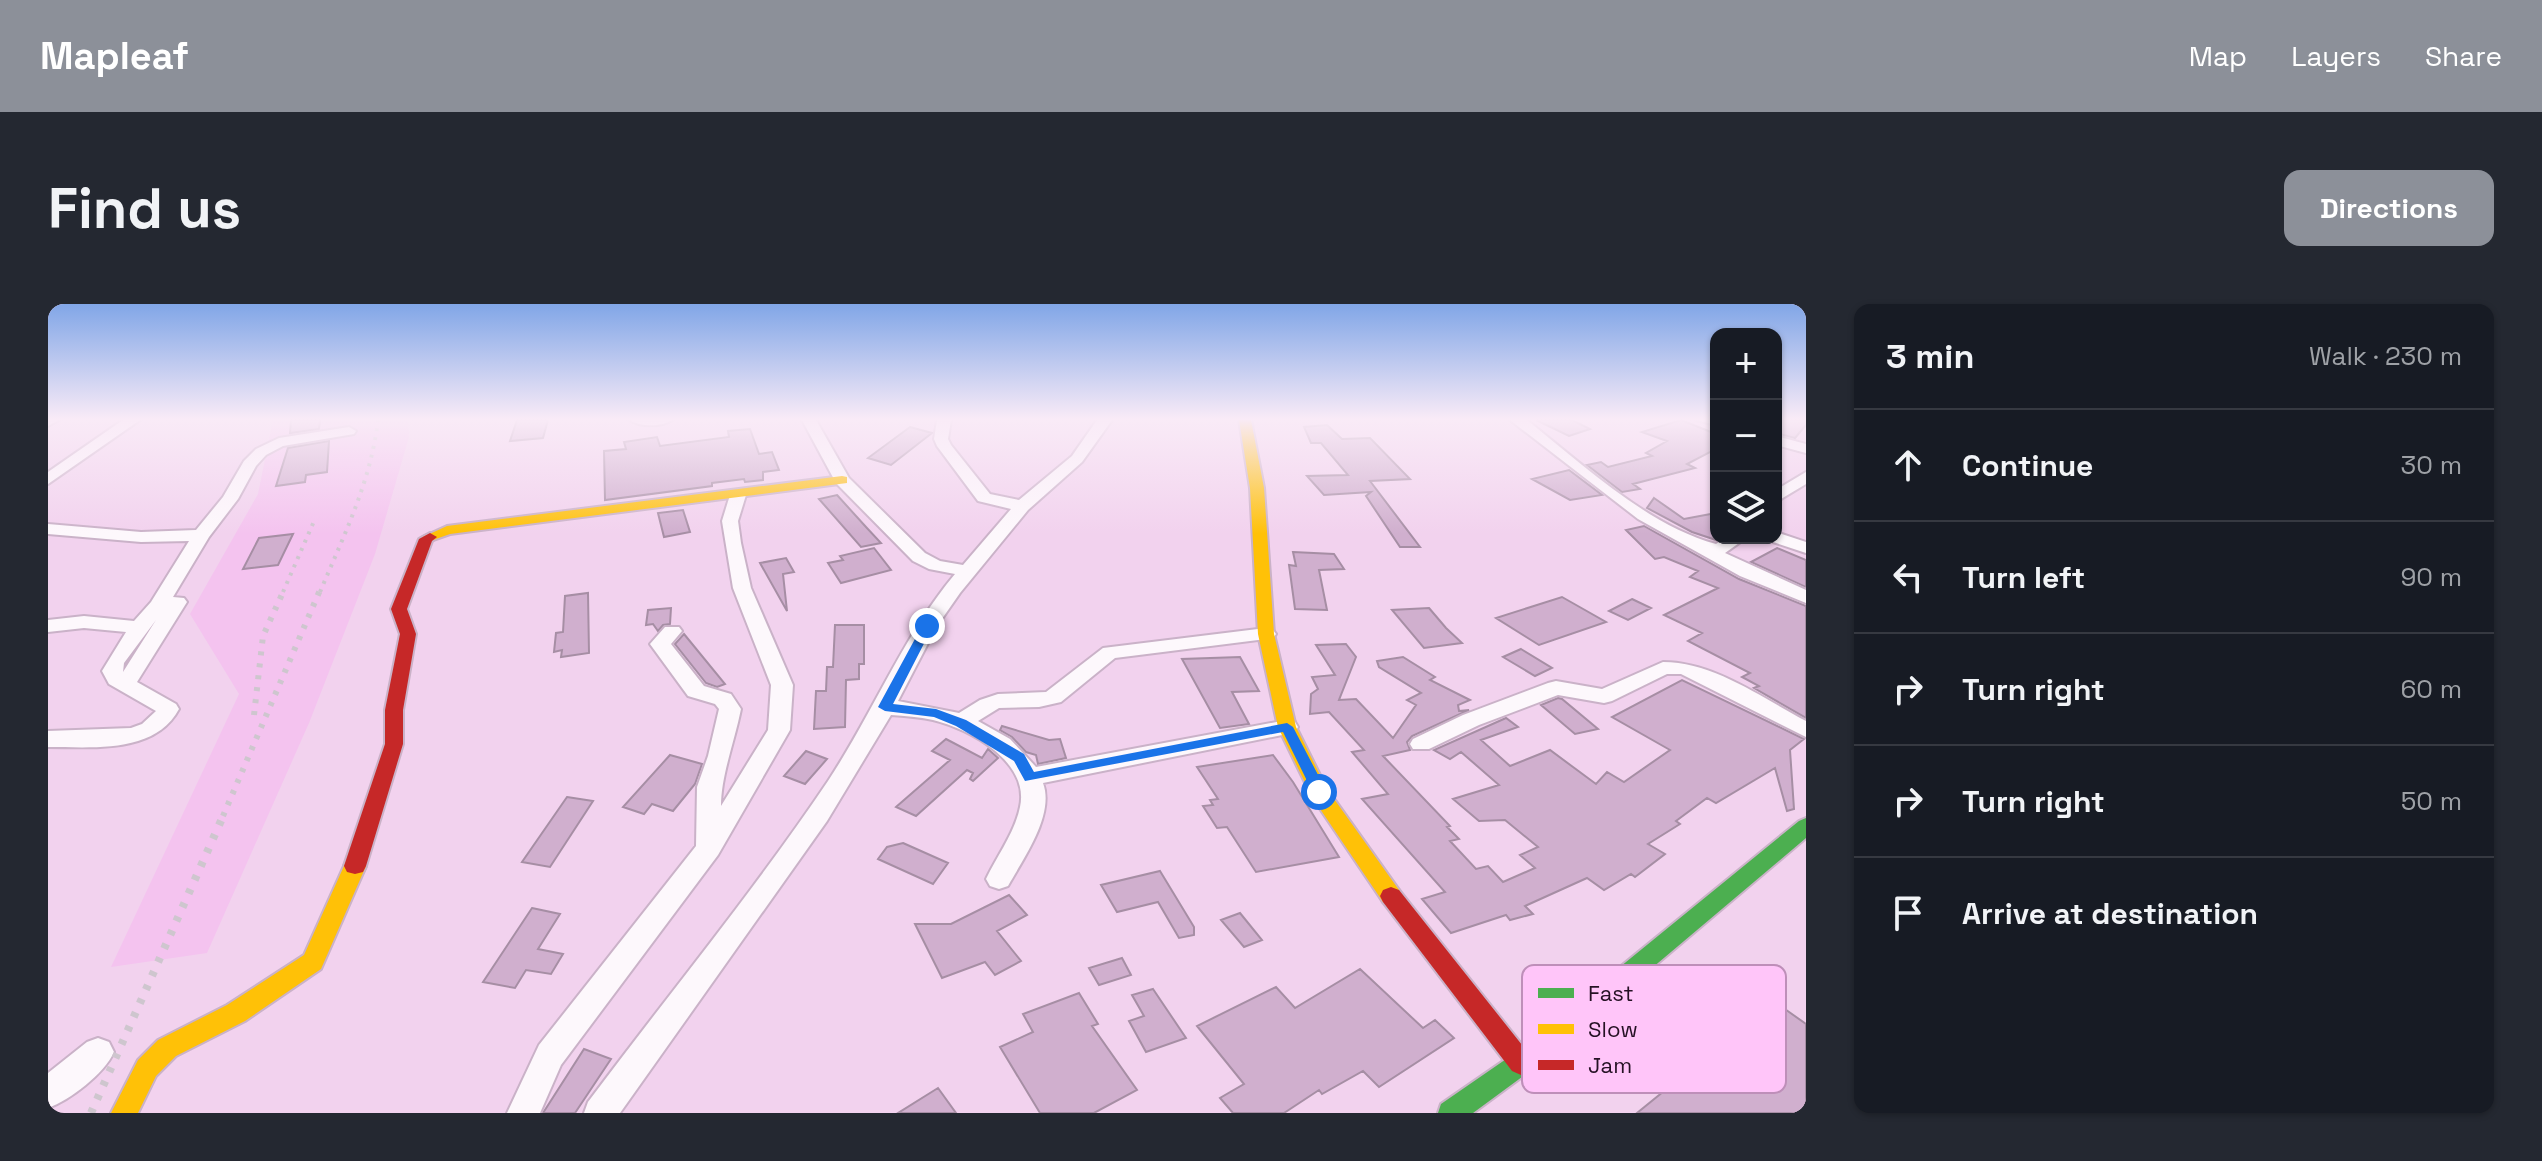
<!DOCTYPE html>
<html lang="en">
<head>
<meta charset="utf-8">
<style>
	body { margin:0; font-family:"Space Grotesk",sans-serif; background:#242831; color:#f1f3f6 }
	.controls { position:absolute; right:24px; top:24px; display:grid; overflow:hidden; border-radius:16px; box-shadow:0 2px 6px #0004 }
	.controls button { width:72px; height:72px; display:grid; place-items:center; padding:0; border:0; border-bottom:2px solid #363941; background:#171b24; color:#f1f3f6; font:40px sans-serif }
	.stop { position:absolute; width:24px; height:24px; margin:-18px; border:6px solid #1a73e8; border-radius:50%; background:#fff }
	.stop.end { background:#1a73e8; border-color:#fff; box-shadow:0 2px 8px #0008 }
	.list { margin:0; padding:0; list-style:none }
	h2 { display:flex; justify-content:space-between; align-items:center; height:104px; margin:0; padding:0 32px; font-size:34px }
	h2 small { font-size:26px; font-weight:400; color:#9ea1a6 }
	.list li { display:grid; grid-template-columns:52px 1fr auto; gap:24px; align-items:center; box-sizing:border-box; height:112px; padding:0 32px; border-top:2px solid #363941 }
	.list b { display:block; font-size:30px; white-space:nowrap }
	.list em { font-size:26px; font-style:normal; color:#9ea1a6 }
	.icon { flex:none; width:44px; height:44px; fill:none; stroke:currentColor; stroke-width:2; stroke-linecap:round; stroke-linejoin:round }
	.map { position:relative; flex:none; width:1758px; height:809px; overflow:hidden; border-radius:16px }
	header { display:flex; align-items:center; gap:48px; box-sizing:border-box; height:112px; padding:0 40px; background:#8c9099; color:#fff }
	header strong { font-size:38px }
	nav { display:flex; gap:44px; margin-inline-start:auto; font-size:28px }
	.intro { display:flex; align-items:center; justify-content:space-between; box-sizing:border-box; height:192px; padding:0 48px }
	h1 { margin:0; font-size:56px }
	.button { padding:20px 36px; border-radius:16px; background:#8c9099; color:#fff; font-size:28px; font-weight:700 }
	main { display:flex; gap:48px; padding:0 48px }
	aside { flex:1; background:#171b24; border-radius:16px; box-shadow:0 2px 6px #0004 }
	.map>svg:first-child { display:block }
	.built { fill:#f4c3ef }
	.building { fill:#d0afce; stroke:#a68ea4; stroke-width:2 }
	.lines { fill:none; stroke-linecap:round; stroke-linejoin:round }
	.street-casing { stroke:#cab2c8; stroke-width:4 }
	.fast-casing { stroke:#cab2c8; stroke-width:4 }
	.slow-casing { stroke:#cab2c8; stroke-width:4 }
	.jam-casing { stroke:#cab2c8; stroke-width:4 }
	.street { fill:#fdf8fc; fill-rule:evenodd }
	.fast { fill:#4caf50; fill-rule:evenodd }
	.slow { fill:#ffc107; fill-rule:evenodd }
	.jam { fill:#c62828; fill-rule:evenodd }
	.rail-far2 { stroke:#cec6ce; stroke-width:4; stroke-dasharray:3 6; stroke-linecap:butt }
	.rail-far1 { stroke:#cec6ce; stroke-width:6; stroke-dasharray:4 8; stroke-linecap:butt }
	.rail { stroke:#cec6ce; stroke-width:8; stroke-dasharray:5 10; stroke-linecap:butt }
	.route { fill:#1a73e8 }
	.key { fill:#ffc5f9; stroke:#be8fb9; stroke-width:2 }
	.key-label { font-size:22px; fill:#251124 }
</style>
</head>
<body>
<header>
<strong>Mapleaf</strong>
<nav><a>Map</a><a>Layers</a><a>Share</a></nav>
</header>
<div class="intro"><h1>Find us</h1><a class="button">Directions</a></div>
<main>
<div class="map">
<svg width="1758" height="809" viewBox="0 0 1758 809">
	<rect width="100%" height="100%" fill="#f2d2ee"/>
	<path class="built" d="M225,116H360L361,133L327,250L261,419L159,649L63,663L191,390L142,310L210,190Z"/>
	<path class="building" d="M243,116H272L271,125L242,129Z
		M469,116H500L495,134L462,137Z
		M1488,116H1524L1542,125L1521,132Z
		M1633,116L1668,130V145L1639,160L1647,164L1585,180L1592,185L1574,188L1539,161L1553,158L1560,163L1604,152L1598,149L1619,137L1594,128Z
		M1728,116H1758V121L1747,134L1728,129Z
		M1279,121L1294,135L1322,134L1362,175L1322,177L1372,243H1352L1318,192L1323,188L1276,191L1259,172L1300,171L1273,139H1263L1256,123Z
		M862,123L884,129L843,161L820,154Z
		M702,125L711,150L724,148L731,166L715,168V176L697,178L696,175L664,179V182L557,196L556,147L578,145L576,138L609,133L612,142L681,133L680,127Z
		M281,137L279,168L258,171L257,178L228,182L240,144Z
		M1521,166L1554,191L1522,196L1484,175Z
		M789,191L818,223L833,239L813,243L771,195Z
		M1606,194L1636,215L1668,209V236L1644,228L1599,204Z
		M635,206L642,228L616,233L610,209Z
		M1596,222L1691,275L1758,302V414L1706,384L1711,382L1694,373L1702,369L1640,337L1654,329L1616,311L1670,284L1642,273L1650,267L1616,253L1607,255L1578,226Z
		M245,230L230,261L195,265L211,234Z
		M826,244L843,266L793,279L780,259L795,256L792,252Z
		M1729,244L1758,256V283L1703,258Z
		M1245,248L1286,250L1296,265L1271,266L1279,306L1247,305L1241,261L1248,262Z
		M738,254L746,268L735,270L739,307L712,259Z
		M540,289L541,349L513,353L514,346L506,348L508,329L515,328L517,292Z
		M1514,293L1558,318L1491,341L1448,314Z
		M1584,295L1603,304L1580,316L1561,307Z
		M623,304L622,320L615,321L610,327L605,320L598,321L600,306Z
		M1381,304L1398,324L1414,339L1376,344L1344,306Z
		M787,321H816V360H811V375L798,376L797,423L766,425L768,387H778L779,363H785Z
		M636,330L677,380L669,383L658,379L627,340Z
		M1298,340L1308,353L1291,396L1308,395L1345,434L1368,401L1359,396L1373,389L1331,363L1329,357L1355,353L1387,373L1382,376L1422,396L1410,401L1411,407L1421,406L1364,432L1359,438L1362,446L1335,452L1402,522L1399,523L1411,535L1402,537L1428,565L1440,562L1455,578L1487,564L1472,551L1490,543L1457,516L1431,517L1405,495L1451,481L1413,448L1402,455L1386,446L1458,414L1470,423L1433,436L1462,462L1502,446L1548,480L1559,468L1576,478L1622,446L1564,413L1634,376L1756,435L1742,446L1746,505L1739,507L1727,464L1668,499L1659,494L1628,517L1632,520L1600,540L1617,550L1587,573L1583,570L1556,586L1539,574L1477,602L1485,610L1462,616L1458,611L1403,629L1374,595L1397,588L1314,495L1340,490L1304,448L1316,446L1281,408L1262,410L1263,390L1270,385L1264,373L1287,371L1268,341Z
		M1473,345L1504,364L1487,372L1455,353Z
		M1192,353L1211,387L1184,388L1201,420L1172,424L1134,355Z
		M1510,394L1514,395L1550,425L1527,430L1493,401Z
		M954,422L1001,436L1012,435L1018,454L990,460L988,451L978,448L964,433L952,426Z
		M898,435L934,454L940,445L950,454L925,477L922,475L925,469L919,466L868,512L848,503L902,456L884,447Z
		M758,447L779,455L757,480L736,472Z
		M622,451L654,460L647,480L625,507L604,500L596,510L575,503Z
		M1225,451L1245,478L1291,553L1208,568L1179,523L1169,524L1155,502L1165,501L1162,496L1170,495L1149,463Z
		M519,493L545,497L502,563L474,558Z
		M855,539L900,559L885,580L830,555L839,543Z
		M1112,567L1146,623V631L1131,634L1110,598L1069,608L1053,581Z
		M961,591L979,611L949,627L973,657L947,671L937,658L894,674L867,620H903Z
		M484,604L512,610L490,645L515,650L503,670L478,666L467,684L435,678Z
		M1192,609L1214,636L1196,643L1173,616Z
		M1074,654L1083,671L1051,681L1041,664Z
		M1312,665L1375,724L1387,716L1406,734L1331,783L1315,767L1274,790L1271,786L1236,809H1185L1172,794L1196,780L1149,722L1228,683L1247,704Z
		M1105,685L1138,734L1098,748L1081,717L1096,712L1084,691Z
		M1031,689L1050,720L1044,722L1089,786L1046,809H992L952,743L985,728L975,710Z
		M1703,694L1719,705L1727,698L1758,720V809H1589L1696,722L1680,710Z
		M536,745L563,755L527,809H495Z
		M890,784L908,809H850Z"/>
	<g class="lines">
		<defs>
			<path id="street" d="M0,116H11L0,122Z
				M75,116H92L0,180V168Z
				M582,116H624C614,123 592,123 582,116Z
				M754,116H768L801,174L877,249L892,257L915,261L963,205L930,197L889,142L886,135L889,116H903L900,135L903,141L942,190L971,196L1024,152L1049,116H1064L1034,158L980,206L912,289L889,322L850,397L911,409L932,396L950,390L998,388L1055,344L1218,324L1225,326L1228,330L1225,334L1067,354L1013,398L991,403L951,404L930,417L962,435L988,463L1239,416L1247,418L1250,423L1247,428L1239,430L995,479C1007,511 975,555 960,582L951,585L942,582L938,575C949,552 967,528 972,503C982,458 922,425 885,416C871,413 857,412 843,411L779,517L572,809H536L540,798C620,691 706,587 780,477C825,409 855,332 907,270L881,265L865,257L788,179Z
				M1462,116H1479C1533,159 1600,222 1668,240L1677,234H1698L1677,249L1758,286V299L1692,272L1590,215Z
				M1648,116H1668V121Z
				M301,123L308,127L306,130L235,142L218,151L208,162L190,195L161,233L125,293L136,294L139,298L89,378L128,400L131,405C107,450 45,443 0,443V427L83,424L94,420L108,407L61,380L54,367L78,328L36,324L0,328V316L36,312L86,317L103,298L141,237L93,238L0,230V220L93,228L148,226L175,193L196,157L208,145L231,134ZM108,316L75,368L76,359Z
				M1728,132L1758,140V149L1728,141Z
				M1758,168V180L1728,198V186Z
				M690,186L698,191L690,217L693,239L703,284L745,381L742,426L670,551L513,761L492,809H459L491,741L648,542L649,483L660,452L671,405L667,400L640,392L602,340L617,323H631L634,327L623,340L656,382L683,390L693,405C687,436 673,471 673,502L720,426L723,381L685,284L674,217L682,191Z
				M1728,228L1758,238V249L1722,237L1720,234H1728Z
				M1615,358C1666,358 1714,394 1758,417V433L1633,370H1619L1564,397L1556,399L1510,391L1431,421L1381,445H1365L1362,440L1365,435L1415,411L1500,379L1508,377L1554,385Z
				M50,734L61,738L66,748C56,770 22,796 0,804V769L39,738Z"/>
			<path id="fast" d="M1758,514V534L1482,767L1425,809H1390L1393,800L1464,751L1751,517Z"/>
			<path id="slow" d="M1191,116H1203L1216,184L1226,330L1248,423L1279,485L1351,586L1354,592L1351,598L1343,601L1335,598L1264,493L1230,423L1210,330L1202,184Z
				M794,172L799,173V179L402,230L382,237L375,233L399,222Z
				M307,554L315,556L318,562L273,665L197,717L128,752L108,772L90,809H63L90,756L110,736L179,701L256,651L296,562L299,556Z"/>
			<path id="jam" d="M382,229L389,233L384,237L359,305L368,330L355,406V440L318,562L315,568L307,570L299,568L296,562L337,440V406L352,330L343,305L371,235Z
				M1343,583L1351,586L1482,751L1486,759L1482,767L1473,771L1464,767L1335,598L1332,592L1335,586Z"/>
		</defs>
		<use href="#street" class="street-casing"/>
		<use href="#fast" class="fast-casing"/>
		<use href="#slow" class="slow-casing"/>
		<use href="#jam" class="jam-casing"/>
		<use href="#street" class="street"/>
		<use href="#fast" class="fast"/>
		<use href="#slow" class="slow"/>
		<use href="#jam" class="jam"/>
		<path class="rail-far2" d="M235,288L267,215
			M272,288C296,231 323,177 330,116"/>
		<path class="rail-far1" d="M206,411L215,332L236,286
			M175,512L272,286"/>
		<path class="rail" d="M43,809L176,510"/>
	</g>
	<linearGradient id="sky" x2="0" y2="1"><stop stop-color="#81a6e7"/><stop offset="0.5" stop-color="#f9ebf7"/><stop offset="1" stop-color="#f9ebf7" stop-opacity="0"/></linearGradient>
	<rect width="1758" height="230" fill="url(#sky)"/>
	<path class="route" d="M879,319L885,322L845,400L888,405L918,416L976,450L986,468L1239,419L1245,423L1279,488L1271,493L1266,491L1235,428L977,477L966,457L908,422L886,413L837,407L830,403L874,322Z"/>
	<rect x="1474" y="661" width="264" height="128" rx="12" class="key"/>
	<rect x="1490" y="684" width="36" height="10" fill="#4caf50"/>
	<rect x="1490" y="720" width="36" height="10" fill="#ffc107"/>
	<rect x="1490" y="756" width="36" height="10" fill="#c62828"/>
	<g class="key-label">
		<text x="1540" y="697">Fast</text>
		<text x="1540" y="733">Slow</text>
		<text x="1540" y="769">Jam</text>
	</g>
</svg>
<div class="controls">
<button>+</button>
<button>−</button>
<button><svg class="icon" aria-label="layers" viewBox="0 0 24 24"><path d="M12 4l9 5-9 5-9-5zM3 14l9 5 9-5"/></svg></button>
</div>
<div class="stop" style="left:1271px;top:488px"></div>
<div class="stop end" style="left:879px;top:322px"></div>
</div>
<aside>
<h2>3 min<small>Walk · 230 m</small></h2>
<ul class="list">
<li><svg class="icon" aria-label="ahead" viewBox="0 0 24 24"><path d="M12 20V5M6 11l6-6 6 6"/></svg><div><b>Continue</b></div><em>30 m</em></li>
<li><svg class="icon" aria-label="left" viewBox="0 0 24 24"><path d="M17 20v-9H6M10 6l-5 5 5 5"/></svg><div><b>Turn left</b></div><em>90 m</em></li>
<li><svg class="icon" aria-label="right" viewBox="0 0 24 24"><path d="M7 20v-9h11M14 6l5 5-5 5"/></svg><div><b>Turn right</b></div><em>60 m</em></li>
<li><svg class="icon" aria-label="right" viewBox="0 0 24 24"><path d="M7 20v-9h11M14 6l5 5-5 5"/></svg><div><b>Turn right</b></div><em>50 m</em></li>
<li><svg class="icon" aria-label="arrive" viewBox="0 0 24 24"><path d="M6 21V4h12l-3 4 3 4H6"/></svg><div><b>Arrive at destination</b></div></li>
</ul>
</aside>
</main>
</body>
</html>
